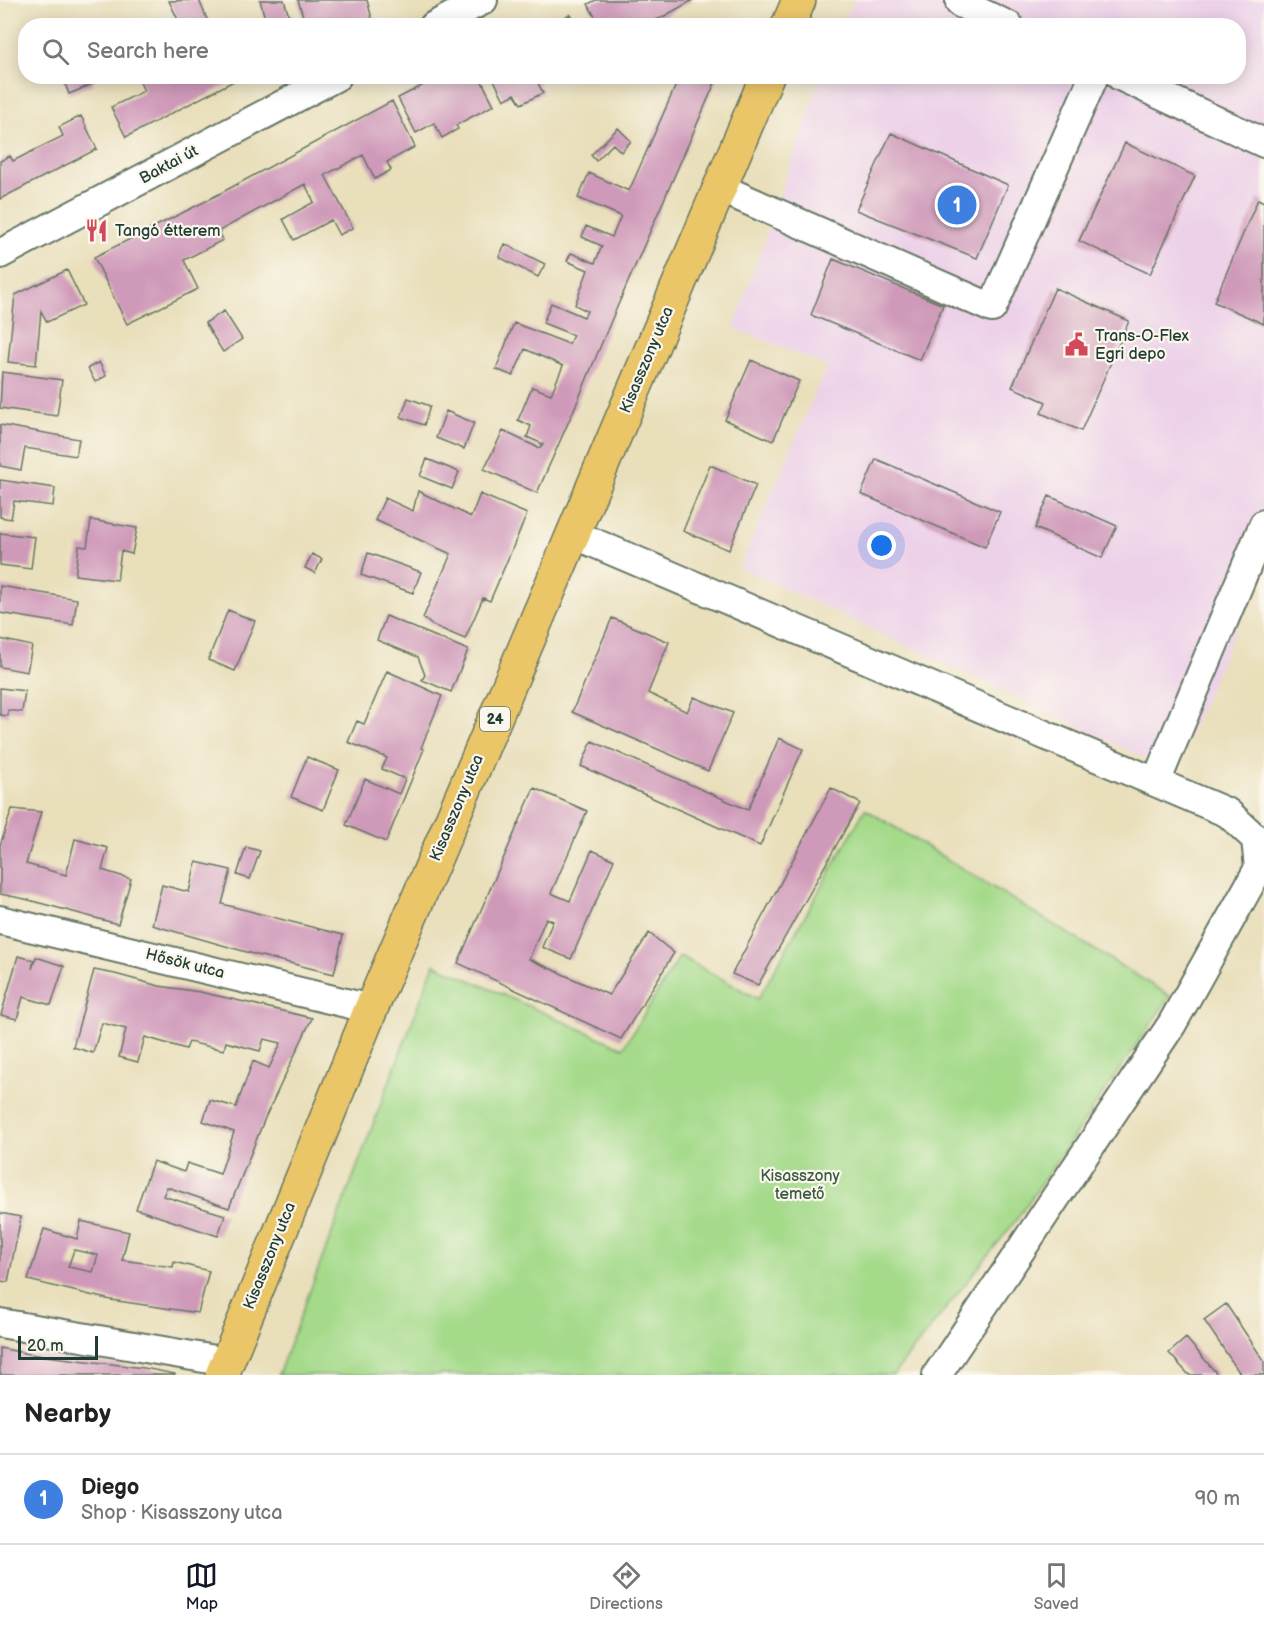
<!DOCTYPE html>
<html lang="en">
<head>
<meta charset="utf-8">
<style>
	body { margin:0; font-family:"Balsamiq Sans",sans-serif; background:#f6f6f6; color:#222 }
	.scale { position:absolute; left:18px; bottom:15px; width:80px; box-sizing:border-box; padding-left:6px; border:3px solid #1f3d34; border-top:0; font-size:16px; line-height:21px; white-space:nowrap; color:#1f3d34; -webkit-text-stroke:4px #fbf7ec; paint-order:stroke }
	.you { position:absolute; left:882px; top:546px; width:21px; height:21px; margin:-15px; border:4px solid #fff; border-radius:50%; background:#1a73e8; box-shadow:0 0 0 9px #1a73e833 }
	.badge { display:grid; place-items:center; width:39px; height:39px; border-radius:50%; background:#111827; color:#fff; font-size:20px; font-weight:700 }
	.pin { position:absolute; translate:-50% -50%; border:3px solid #fff; box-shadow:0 2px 6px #0006 }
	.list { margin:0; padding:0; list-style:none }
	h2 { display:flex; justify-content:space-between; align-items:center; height:78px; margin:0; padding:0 24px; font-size:26px }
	h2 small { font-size:20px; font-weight:400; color:#767676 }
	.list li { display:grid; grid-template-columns:39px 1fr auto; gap:18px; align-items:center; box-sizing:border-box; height:90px; padding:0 24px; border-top:2px solid #e0e0e0 }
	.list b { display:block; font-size:22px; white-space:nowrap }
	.list p { margin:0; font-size:20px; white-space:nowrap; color:#767676 }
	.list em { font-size:20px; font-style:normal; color:#767676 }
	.icon { flex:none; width:33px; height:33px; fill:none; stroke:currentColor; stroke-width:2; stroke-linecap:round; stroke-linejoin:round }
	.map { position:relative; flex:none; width:1264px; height:1375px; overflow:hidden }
	.search { position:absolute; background:#fff; box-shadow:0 3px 15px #0003; left:18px; right:18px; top:18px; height:66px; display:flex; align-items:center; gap:15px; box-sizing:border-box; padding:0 21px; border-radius:24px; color:#767676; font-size:22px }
	.sheet { height:168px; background:#fff }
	nav { display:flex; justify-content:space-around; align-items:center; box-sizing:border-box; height:84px; border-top:2px solid #e0e0e0; background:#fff; font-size:16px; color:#767676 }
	nav a { display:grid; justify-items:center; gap:3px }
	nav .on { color:#111827 }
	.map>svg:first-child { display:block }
	.built { fill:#edd1e9 }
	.green { fill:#a4da8a; stroke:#628c5f; stroke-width:1.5 }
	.building { fill:#cf99b9; fill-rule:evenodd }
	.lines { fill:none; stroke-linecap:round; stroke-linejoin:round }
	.minor-casing { stroke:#667663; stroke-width:32 }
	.major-casing { stroke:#667663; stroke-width:36 }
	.minor { stroke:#fff; stroke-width:28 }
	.major { stroke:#ebc669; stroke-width:33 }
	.labels { text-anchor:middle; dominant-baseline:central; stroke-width:4.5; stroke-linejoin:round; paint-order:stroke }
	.shield { fill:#fbf7ec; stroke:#61756b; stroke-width:1.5 }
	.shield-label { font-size:15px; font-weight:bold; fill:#1f3d34 }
	.street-label { font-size:16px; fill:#1f3d34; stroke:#fbf7ec }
	.poi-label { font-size:16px; fill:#1f3d34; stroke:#fbf7ec; text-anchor:start }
	.park-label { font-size:16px; fill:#3a5c45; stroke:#fbf7ec }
</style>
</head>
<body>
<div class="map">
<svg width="1264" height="1375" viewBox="0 0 1264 1375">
	<rect width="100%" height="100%" fill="#fbf7ec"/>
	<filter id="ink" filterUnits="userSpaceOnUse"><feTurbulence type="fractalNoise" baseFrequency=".0167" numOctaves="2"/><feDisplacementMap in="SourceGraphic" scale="12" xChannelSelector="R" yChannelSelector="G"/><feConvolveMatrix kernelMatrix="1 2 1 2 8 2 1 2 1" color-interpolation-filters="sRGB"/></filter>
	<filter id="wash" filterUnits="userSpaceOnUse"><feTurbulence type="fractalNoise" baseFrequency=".008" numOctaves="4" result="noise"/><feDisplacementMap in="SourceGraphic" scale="24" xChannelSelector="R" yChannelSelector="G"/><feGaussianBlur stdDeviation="1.35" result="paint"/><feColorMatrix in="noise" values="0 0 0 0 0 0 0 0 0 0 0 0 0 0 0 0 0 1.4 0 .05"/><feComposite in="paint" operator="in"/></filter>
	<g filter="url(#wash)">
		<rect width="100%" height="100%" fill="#e9dfbb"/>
		<path class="built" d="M854,0H1264V565L1173,771L740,567L827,366L734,328L821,77L1238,76V26L843,25Z"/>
		<path class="green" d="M865,809L1170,996L1017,1219L893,1375H278L434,964L623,1048L680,956L758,999Z"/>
		<g id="blocks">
			<path class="building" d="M199,0L210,26H181L169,1Z
				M260,0H284L292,26H267Z
				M298,0H367L374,26H306Z
				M596,0H693L661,18L640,26H600L588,4Z
				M570,14L577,26H548Z
				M62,76H90L93,84L69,94Z
				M137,76H159V78L162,76H232L234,81L126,137L111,107L144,91Z
				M441,76H479L494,105L456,125L458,129L442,138L434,123L416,133L398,98Z
				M492,76H551L538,83L543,93L521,104L515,94L504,100Z
				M680,76H718L611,321L576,405L537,493L484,469L503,431L539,448L543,444L527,437L531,426L518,420L532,387L551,394L563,366L525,349L513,376L496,369L514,323L569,344L573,335L543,323L551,303L584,317L587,311L575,305L588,270L567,261L571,253L595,263L602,246L582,237L586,226L612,237L621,216L578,198L589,173L629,191Z
				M392,101L415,147L387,162L391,170L375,179L363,155L325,175L353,228L339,235L331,220L294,240L283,219L314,202L305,184L219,231L223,240L184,260L198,289L127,324L94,257L204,202Z
				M81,116L97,149L0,199V161L10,156L13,161L63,136L59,127Z
				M618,128L631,141L621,152L613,144L596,161L591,155Z
				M891,133L1008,185L977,258L856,210Z
				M1125,143L1195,176L1150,274L1079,241Z
				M1258,199L1264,202V324L1214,302Z
				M505,244L545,264L538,277L499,257Z
				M833,259L943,305L920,360L811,315Z
				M67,270L84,305L47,322L41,311L36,365L8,362L15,295Z
				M1055,288L1129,321L1081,431L1041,413L1046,402L1012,387Z
				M224,311L242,339L223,352L205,323Z
				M751,360L799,381L773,441L725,420Z
				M99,362L106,376L95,382L88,368Z
				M2,372L62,380L57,416L0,408Z
				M408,398L430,406L424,425L401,417Z
				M446,411L474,423L464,449L436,438Z
				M0,425L79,439L76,456L25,448L21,470L0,466Z
				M427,459L459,472L452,489L420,476Z
				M876,459L1000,512L985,547L861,494Z
				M710,465L756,485L729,550L683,531Z
				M0,480L55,488L53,506L14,501L11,519L0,517Z
				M418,491L471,517L480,494L527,514L490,601L483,598L465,639L432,625L423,618L451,554L375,520L385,498L413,511Z
				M1049,496L1117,526L1102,558L1035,528Z
				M91,520L137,528L132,554L121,551L117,580L75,575L79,546L87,547Z
				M0,533L35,537L31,569L0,565Z
				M368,553L421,572L413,593L361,575Z
				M312,554L322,559L315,573L305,568Z
				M0,586L77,599L73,625L0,613Z
				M228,610L255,621L235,671L208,660Z
				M386,616L468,650L451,692L422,680L425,675L418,657L377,640Z
				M612,618L669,642L648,693L687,712L694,697L733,713L708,771L572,712Z
				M0,639L32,646L27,672L0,667Z
				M387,671L442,696L421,748L424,749L386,842L346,825L365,779L399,794L405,779L382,769L387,758L348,742L357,721L364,724Z
				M0,688L25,691L22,712L8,710V716L0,715Z
				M779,738L803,749L760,846L581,766L592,741L748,810Z
				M307,757L339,770L323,810L291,797Z
				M534,788L587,811L551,893L570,901L592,850L614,860L571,959L542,947L553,921L546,918L529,959L609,995L649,933L674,953L621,1039L458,963Z
				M831,788L860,803L758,985L732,974Z
				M12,809L41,812L26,864L66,875L75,839L108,848L102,870L131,879L118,924L25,899L0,894V845Z
				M246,847L260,851L250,879L237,875Z
				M196,862L231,870L222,904L343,935L334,974L257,955L152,925L162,885L189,892Z
				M18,956L34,960L32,969L36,957L64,966L51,1005L23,997L17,1019L1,1015Z
				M94,970L115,974L159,986L200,992L236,1000L312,1018L265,1118L229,1208L167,1187L163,1196L225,1215L218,1236L136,1209L153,1161L184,1172L187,1163L220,1174L234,1132L203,1121L210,1100L236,1107L253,1061L269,1068L281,1043L264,1039L260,1051L226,1042L224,1050L189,1042L186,1049L145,1037L138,1062L119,1057L126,1029L102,1023L93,1053L73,1047Z
				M0,1213L21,1217L8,1282L0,1281Z
				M81,1221L129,1232L122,1260L173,1267L174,1262L209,1271L198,1313L111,1300L28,1280L44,1229L77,1239ZM74,1250L98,1255L93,1272L68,1267Z
				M1226,1304L1264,1361V1375H1241L1204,1320Z
				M1186,1338L1218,1375H1189L1169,1353Z
				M0,1348L29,1354L144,1368L175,1374V1375H0Z"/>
		</g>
	</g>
	<g filter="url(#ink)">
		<use href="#blocks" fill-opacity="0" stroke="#667663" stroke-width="1.5"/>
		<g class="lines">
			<defs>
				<path id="minor" d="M961,0L960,3L1009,26
					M434,26L483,0
					M1120,76L1264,143
					M720,188L992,308L1094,76
					M0,254L337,76
					M573,534L1228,813L1256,839L1259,868L1172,1024L937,1375
					M1156,782L1264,524
					M0,920L371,1009
					M0,1323L227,1362"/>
				<path id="major" d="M788,26L799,0
					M222,1375L371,1009L493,723L767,76"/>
			</defs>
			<use href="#minor" class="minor-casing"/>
			<use href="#major" class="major-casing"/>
			<use href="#minor" class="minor"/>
			<use href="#major" class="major"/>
		</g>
	</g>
	<defs>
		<symbol id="restaurant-bare" viewBox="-9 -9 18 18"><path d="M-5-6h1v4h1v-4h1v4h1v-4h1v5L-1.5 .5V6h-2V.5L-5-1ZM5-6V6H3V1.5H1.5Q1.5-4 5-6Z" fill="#d1495b" stroke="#fbf7ec" stroke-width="2.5" paint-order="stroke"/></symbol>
		<symbol id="civic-bare" viewBox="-9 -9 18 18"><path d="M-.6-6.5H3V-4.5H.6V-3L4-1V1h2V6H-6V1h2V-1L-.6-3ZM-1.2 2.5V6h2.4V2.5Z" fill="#d1495b" stroke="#fbf7ec" stroke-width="2.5" paint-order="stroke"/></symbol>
	</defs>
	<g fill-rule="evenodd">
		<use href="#restaurant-bare" x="80" y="214" width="33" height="33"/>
		<use href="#civic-bare" x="1060" y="328" width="33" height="33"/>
	</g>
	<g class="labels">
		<rect class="shield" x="480" y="707" width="30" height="24" rx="4.5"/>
		<g class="shield-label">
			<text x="495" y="719">24</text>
		</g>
		<g class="street-label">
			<text transform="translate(169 165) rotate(-28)">Baktai út</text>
			<text transform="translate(647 360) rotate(-67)">Kisasszony utca</text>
			<text transform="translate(457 808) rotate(-67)">Kisasszony utca</text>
			<text transform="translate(185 964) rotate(14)">Hősök utca</text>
			<text transform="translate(270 1256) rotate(-68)">Kisasszony utca</text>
		</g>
		<g class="poi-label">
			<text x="115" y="231">Tangó étterem</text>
			<text x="1095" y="336">Trans-O-Flex<tspan x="1095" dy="18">Egri depo</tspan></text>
		</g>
		<g class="park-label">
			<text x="800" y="1176">Kisasszony<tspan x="800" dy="18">temető</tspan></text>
		</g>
	</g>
</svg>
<div class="scale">20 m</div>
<div class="you"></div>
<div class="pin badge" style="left:957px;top:205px;background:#3f7fe0">1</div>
<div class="search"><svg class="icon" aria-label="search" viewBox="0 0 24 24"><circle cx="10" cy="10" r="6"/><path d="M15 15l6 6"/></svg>Search here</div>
</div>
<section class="sheet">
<h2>Nearby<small></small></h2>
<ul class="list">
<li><span class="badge" style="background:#3f7fe0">1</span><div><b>Diego</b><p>Shop · Kisasszony utca</p></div><em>90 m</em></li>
</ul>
</section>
<nav>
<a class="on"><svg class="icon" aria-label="map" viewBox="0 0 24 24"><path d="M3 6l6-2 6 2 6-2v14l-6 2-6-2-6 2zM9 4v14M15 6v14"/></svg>Map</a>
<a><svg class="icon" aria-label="directions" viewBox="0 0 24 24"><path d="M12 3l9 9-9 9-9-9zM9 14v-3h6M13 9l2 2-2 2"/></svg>Directions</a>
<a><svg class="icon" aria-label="saved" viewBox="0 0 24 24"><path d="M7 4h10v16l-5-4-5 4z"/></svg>Saved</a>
</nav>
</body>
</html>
